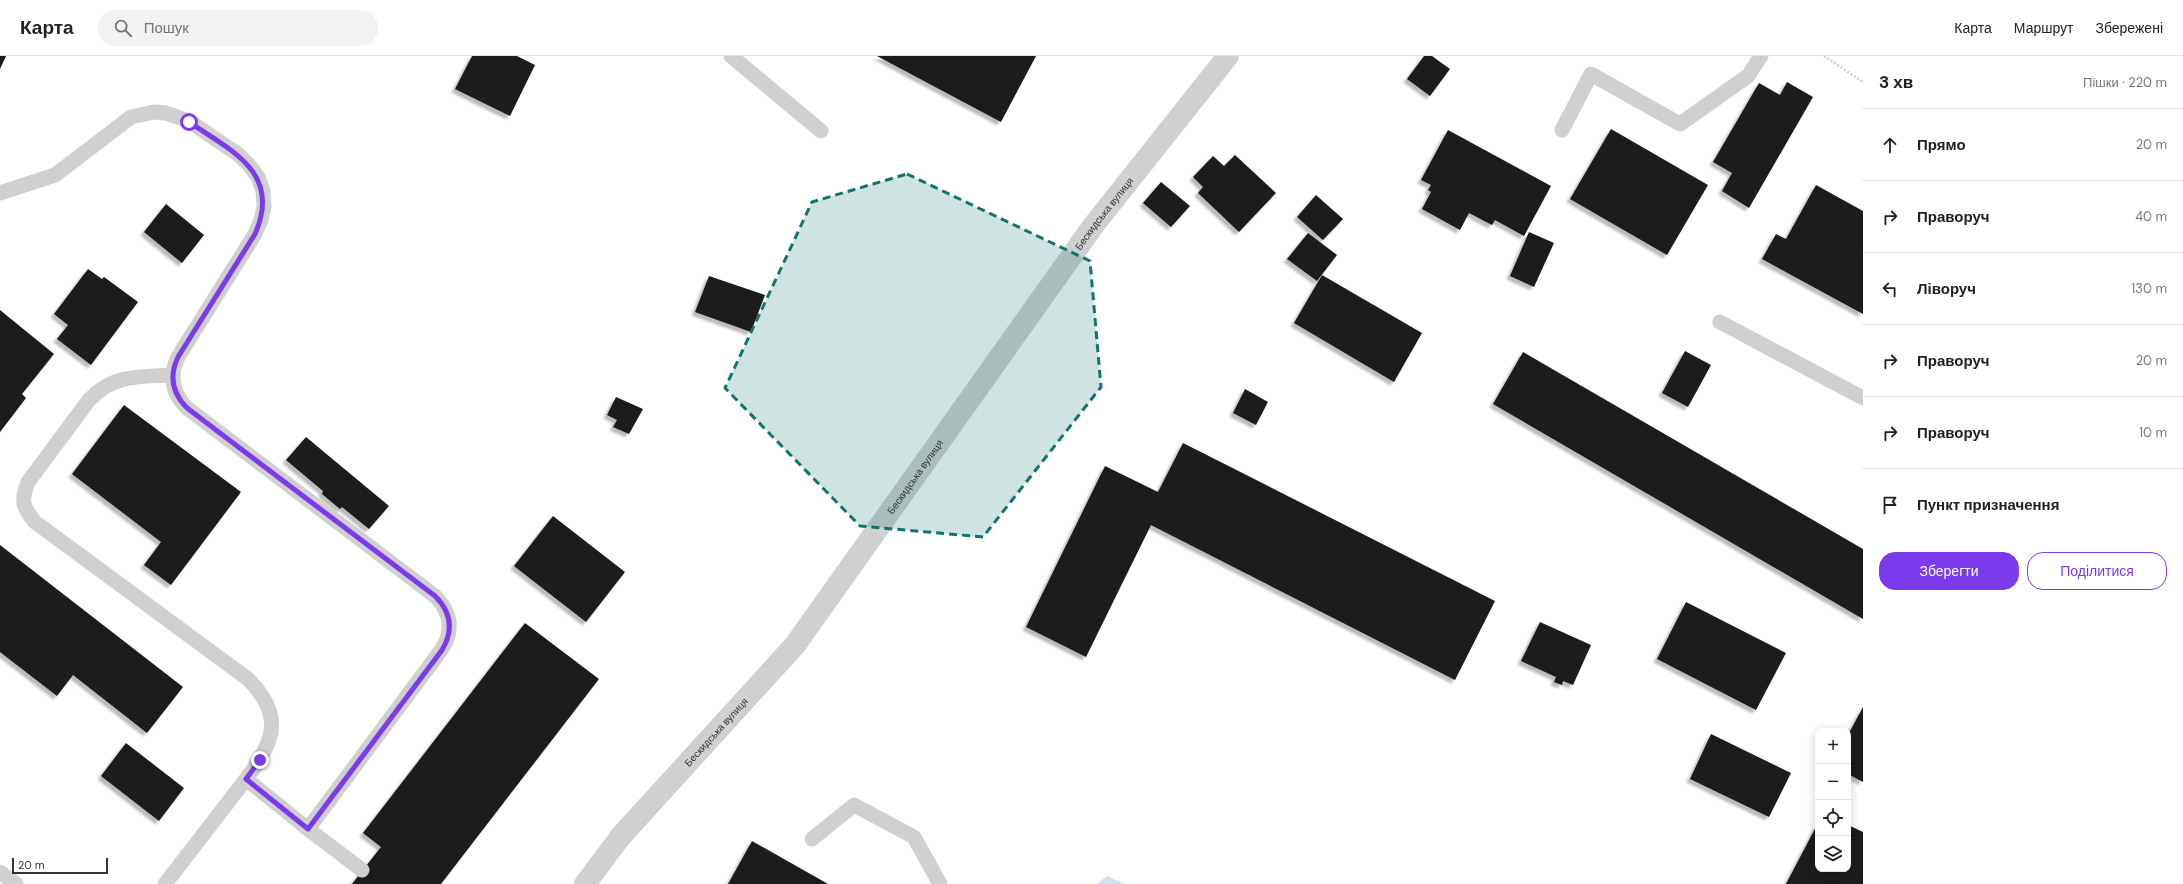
<!DOCTYPE html>
<html lang="uk">
<head>
<meta charset="utf-8">
<style>
	body { margin:0; font-family:"DM Sans",sans-serif; background:#f2f2f2; color:#222 }
	.controls { position:absolute; right:12px; bottom:12px; display:grid; overflow:hidden; border-radius:8px; box-shadow:0 2px 10px #0003 }
	.controls button { width:36px; height:36px; display:grid; place-items:center; padding:0; border:0; border-bottom:1px solid #e0e0e0; background:#fff; color:#222; font:20px sans-serif }
	.scale { position:absolute; left:12px; bottom:10px; width:96px; box-sizing:border-box; padding-left:4px; border:2px solid #333; border-top:0; font-size:11px; line-height:14px; white-space:nowrap; color:#333; -webkit-text-stroke:3px #fff; paint-order:stroke }
	.stop { position:absolute; width:12px; height:12px; margin:-9px; border:3px solid #7c3aed; border-radius:50%; background:#fff }
	.stop.end { background:#7c3aed; border-color:#fff; box-shadow:0 1px 4px #0008 }
	.list { margin:0; padding:0; list-style:none }
	h2 { display:flex; justify-content:space-between; align-items:center; height:52px; margin:0; padding:0 16px; font-size:17px }
	h2 small { font-size:13px; font-weight:400; color:#767676 }
	.list li { display:grid; grid-template-columns:26px 1fr auto; gap:12px; align-items:center; box-sizing:border-box; height:72px; padding:0 16px; border-top:1px solid #e0e0e0 }
	.list b { display:block; font-size:15px; white-space:nowrap }
	.list em { font-size:13px; font-style:normal; color:#767676 }
	.actions { display:flex; gap:8px; padding:12px 16px }
	.actions a { flex:1; padding:9px 0; border:1px solid #7c3aed; border-radius:16px; text-align:center; font-size:14px; color:#7c3aed }
	.actions .main { background:#7c3aed; color:#fff }
	.icon { flex:none; width:22px; height:22px; fill:none; stroke:currentColor; stroke-width:2; stroke-linecap:round; stroke-linejoin:round }
	.map { position:relative; flex:none; width:1863px; height:828px; overflow:hidden }
	header { display:flex; align-items:center; gap:24px; box-sizing:border-box; height:56px; padding:0 20px; background:#fff; border-bottom:1px solid #e0e0e0 }
	header strong { font-size:19px }
	nav { display:flex; gap:22px; margin-inline-start:auto; font-size:14px }
	.search { width:280px; height:36px; background:#f2f2f2; display:flex; align-items:center; gap:10px; box-sizing:border-box; padding:0 14px; border-radius:22px; color:#767676; font-size:15px }
	main { display:flex }
	aside { flex:1; background:#fff }
	.map>svg:first-child { display:block }
	.water { fill:#cfe2ee }
	.building { fill:#1a1a1a; filter:url(#shadow) }
	.lines { fill:none; stroke-linecap:round; stroke-linejoin:round }
	.path { stroke:#cdcdcd; stroke-width:2.5; stroke-dasharray:2 2; stroke-linecap:butt }
	.service { stroke:#d0d0d0; stroke-width:15 }
	.minor { stroke:#d0d0d0; stroke-width:22 }
	.route { stroke:#7c3aed; stroke-width:5 }
	.marked { fill:#0f766e; fill-opacity:0.2; stroke:#0f766e; stroke-width:3; stroke-dasharray:8 5; stroke-linejoin:round }
	.labels { text-anchor:middle; dominant-baseline:central; stroke-width:4; stroke-linejoin:round; paint-order:stroke }
	.street-label { font-size:10px; fill:#333; stroke:#fff }
</style>
</head>
<body>
<header>
<strong>Карта</strong>
<div class="search"><svg class="icon" aria-label="search" viewBox="0 0 24 24"><circle cx="10" cy="10" r="6"/><path d="M15 15l6 6"/></svg>Пошук</div>
<nav><a>Карта</a><a>Маршрут</a><a>Збережені</a></nav>
</header>
<main>
<div class="map">
<svg width="1863" height="828" viewBox="0 0 1863 828">
	<defs>
		<filter id="shadow"><feDropShadow dx="-3.5" dy="3.5" stdDeviation="1" flood-color="#0004"/></filter>
	</defs>
	<rect width="100%" height="100%" fill="#fff"/>
	<path class="water" d="M1107,820L1125,828H1097Z"/>
	<path class="building" d="M0,0H6L0,13Z
		M472,0H517L535,9L510,60L455,33Z
		M877,0H1036L1001,66Z
		M1424,0H1432L1450,13L1430,40L1407,23Z
		M1787,26L1813,41L1749,152L1722,135L1732,117L1713,106L1759,27L1780,39Z
		M1611,73L1708,129L1667,199L1570,143Z
		M1448,74L1551,130L1524,180L1495,164L1492,169L1469,157L1460,174L1422,153L1431,136L1428,134L1431,129L1421,124Z
		M1235,99L1276,137L1239,176L1198,137L1203,131L1193,121L1213,100L1224,110Z
		M1161,126L1190,150L1171,171L1143,147Z
		M1816,129L1863,155V258L1762,203L1776,178L1786,183Z
		M1316,139L1343,163L1323,184L1297,161Z
		M166,148L204,179L182,207L144,176Z
		M1529,176L1554,187L1534,231L1510,220Z
		M1308,177L1337,199L1317,225L1287,203Z
		M88,213L102,223L104,221L138,246L91,309L57,283L68,269L54,258Z
		M1322,219L1422,277L1394,326L1294,267Z
		M709,220L765,239L751,276L695,256Z
		M0,254L54,298L22,338L26,342L0,376Z
		M1685,295L1711,309L1688,351L1662,337Z
		M1523,296L1863,493V563L1493,348Z
		M1245,333L1268,346L1256,369L1233,357Z
		M616,341L643,353L629,378L613,371L617,364L607,359Z
		M124,349L241,436L171,529L144,509L161,486L72,418Z
		M306,381L389,450L369,473L342,451L340,453L322,438L323,435L286,404Z
		M1183,387L1495,545L1455,624L1151,469L1086,601L1026,571L1105,410L1158,436Z
		M553,460L625,516L586,566L514,510Z
		M0,489L183,631L147,677L73,619L57,640L0,596Z
		M1686,546L1786,597L1756,654L1657,603Z
		M1540,566L1591,589L1573,629L1563,625L1562,629L1554,626L1556,621L1521,605Z
		M525,567L599,623L441,828H352L381,791L363,777Z
		M1863,651V726L1848,718V679Z
		M1711,678L1791,717L1769,761L1690,723Z
		M126,687L184,732L159,765L101,720Z
		M1818,767V813H1848V769L1863,776V828H1786Z
		M752,785L828,828H728Z"/>
	<g class="lines">
		<path class="path" d="M1824,0L1863,26"/>
		<path class="service" d="M731,0L821,75
			M1562,74L1591,18L1680,68L1748,20L1761,0
			M0,137L55,119L131,61L154,56L166,57L189,65L239,99L249,109L258,121L263,135L264,150L261,164L255,178L178,301C169,320 172,337 187,352L435,540C451,556 454,574 442,593L308,773L362,814
			M1720,266L1863,342
			M172,319C138,321 114,318 89,344L28,426C21,444 22,451 35,466L248,623C285,660 274,686 246,723L308,773
			M812,783L854,749L914,781L940,828
			M0,816L16,828
			M165,828L246,723"/>
		<path class="minor" id="s1" d="M585,828L621,780L795,589L1093,170L1228,0"/>
	</g>
	<g class="lines">
		<path class="route" d="M189,66C232,95 282,117 255,178L178,301C169,320 172,337 187,352L435,540C451,556 454,574 442,594L308,773L246,723L260,704"/>
	</g>
	<path class="marked" d="M907,118L1090,205L1101,331L983,481L860,470L725,332L812,146Z"/>
	<g class="labels">
		<g class="street-label">
			<text stroke="none"><textPath href="#s1" startOffset="849">Бескидська вулиця</textPath></text>
			<text stroke="none"><textPath href="#s1" startOffset="525">Бескидська вулиця</textPath></text>
			<text stroke="none"><textPath href="#s1" startOffset="201">Бескидська вулиця</textPath></text>
		</g>
	</g>
</svg>
<div class="controls">
<button>+</button>
<button>−</button>
<button><svg class="icon" aria-label="locate" viewBox="0 0 24 24"><circle cx="12" cy="12" r="6"/><path d="M12 2v4M12 18v4M2 12h4M18 12h4"/></svg></button>
<button><svg class="icon" aria-label="layers" viewBox="0 0 24 24"><path d="M12 4l9 5-9 5-9-5zM3 14l9 5 9-5"/></svg></button>
</div>
<div class="scale">20 m</div>
<div class="stop" style="left:189px;top:66px"></div>
<div class="stop end" style="left:260px;top:704px"></div>
</div>
<aside>
<h2>3 хв<small>Пішки · 220 m</small></h2>
<ul class="list">
<li><svg class="icon" aria-label="ahead" viewBox="0 0 24 24"><path d="M12 20V5M6 11l6-6 6 6"/></svg><div><b>Прямо</b></div><em>20 m</em></li>
<li><svg class="icon" aria-label="right" viewBox="0 0 24 24"><path d="M7 20v-9h11M14 6l5 5-5 5"/></svg><div><b>Праворуч</b></div><em>40 m</em></li>
<li><svg class="icon" aria-label="left" viewBox="0 0 24 24"><path d="M17 20v-9H6M10 6l-5 5 5 5"/></svg><div><b>Ліворуч</b></div><em>130 m</em></li>
<li><svg class="icon" aria-label="right" viewBox="0 0 24 24"><path d="M7 20v-9h11M14 6l5 5-5 5"/></svg><div><b>Праворуч</b></div><em>20 m</em></li>
<li><svg class="icon" aria-label="right" viewBox="0 0 24 24"><path d="M7 20v-9h11M14 6l5 5-5 5"/></svg><div><b>Праворуч</b></div><em>10 m</em></li>
<li><svg class="icon" aria-label="arrive" viewBox="0 0 24 24"><path d="M6 21V4h12l-3 4 3 4H6"/></svg><div><b>Пункт призначення</b></div></li>
</ul>
<div class="actions"><a class="main">Зберегти</a><a>Поділитися</a></div>
</aside>
</main>
</body>
</html>
